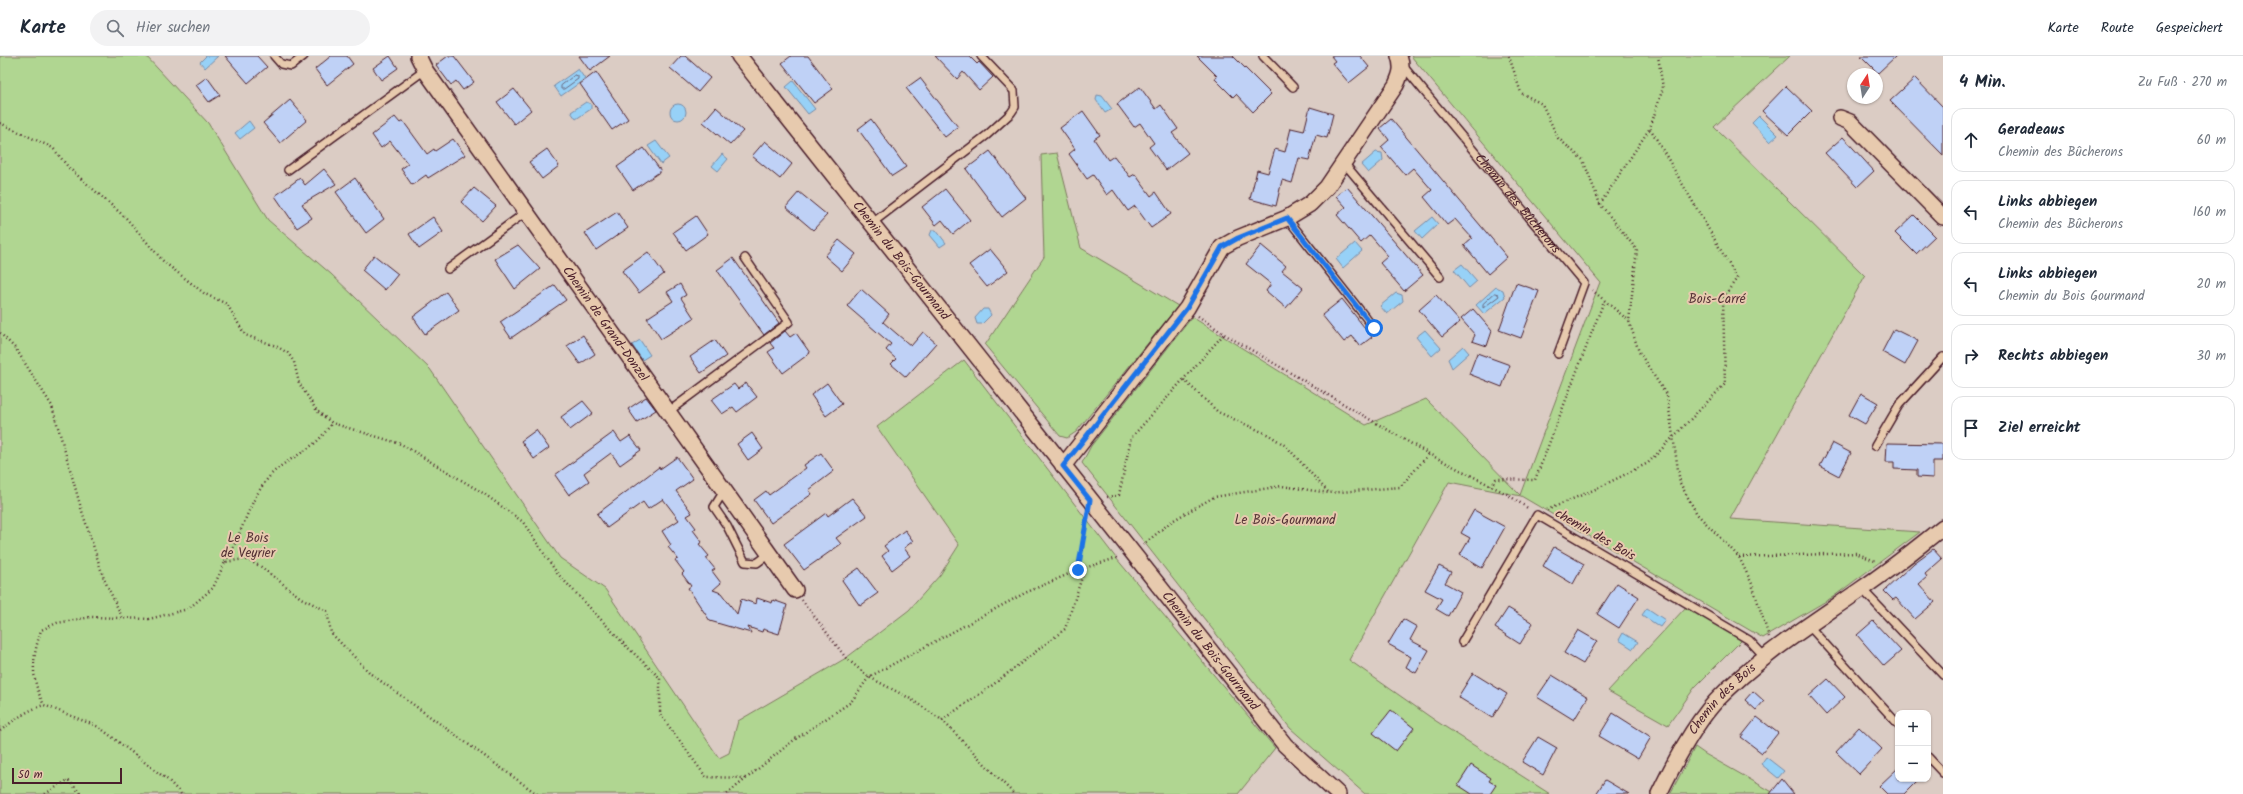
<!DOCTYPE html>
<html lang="de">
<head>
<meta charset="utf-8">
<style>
	body { margin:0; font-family:Kalam,sans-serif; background:#f2f2f3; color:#1f2937 }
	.controls { position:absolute; right:12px; bottom:12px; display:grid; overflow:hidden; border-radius:8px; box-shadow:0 1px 3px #0004 }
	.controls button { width:36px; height:36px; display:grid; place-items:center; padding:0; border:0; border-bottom:1px solid #e0e1e3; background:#fff; color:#1f2937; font:20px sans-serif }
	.compass { position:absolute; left:1847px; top:12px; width:36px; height:36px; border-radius:50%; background:#fff; box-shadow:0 1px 3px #0004; rotate:12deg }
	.scale { position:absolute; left:12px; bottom:10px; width:110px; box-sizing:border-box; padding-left:4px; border:2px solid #4a1f2b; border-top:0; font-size:11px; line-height:14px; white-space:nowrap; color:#4a1f2b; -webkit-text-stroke:3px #e7caae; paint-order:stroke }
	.stop { position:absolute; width:12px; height:12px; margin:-9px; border:3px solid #1a73e8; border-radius:50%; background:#fff }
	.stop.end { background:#1a73e8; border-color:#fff; box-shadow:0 1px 4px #0008 }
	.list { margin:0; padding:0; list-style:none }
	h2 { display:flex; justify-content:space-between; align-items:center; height:52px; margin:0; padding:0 16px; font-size:17px }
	h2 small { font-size:13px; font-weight:400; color:#747a83 }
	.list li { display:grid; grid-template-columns:26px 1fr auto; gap:12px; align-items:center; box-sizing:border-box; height:64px; margin:0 8px 8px; padding:0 8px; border:1px solid #e0e1e3; border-radius:12px }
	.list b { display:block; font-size:15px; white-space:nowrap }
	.list p { margin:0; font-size:13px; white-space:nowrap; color:#747a83 }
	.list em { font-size:13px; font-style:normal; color:#747a83 }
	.icon { flex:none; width:22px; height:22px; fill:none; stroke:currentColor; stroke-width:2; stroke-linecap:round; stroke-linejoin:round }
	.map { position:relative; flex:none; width:1943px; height:738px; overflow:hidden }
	header { display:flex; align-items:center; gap:24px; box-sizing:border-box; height:56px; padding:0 20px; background:#fff; border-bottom:1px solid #e0e1e3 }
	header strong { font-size:19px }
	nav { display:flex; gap:22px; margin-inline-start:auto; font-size:14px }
	.search { width:280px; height:36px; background:#f2f2f3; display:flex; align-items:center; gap:10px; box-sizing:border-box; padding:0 14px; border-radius:22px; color:#747a83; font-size:15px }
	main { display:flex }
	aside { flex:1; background:#fff }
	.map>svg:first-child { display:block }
	.green { fill:#b0d691; stroke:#7d7a5e }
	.water { fill:#97d1f7; stroke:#788aa5 }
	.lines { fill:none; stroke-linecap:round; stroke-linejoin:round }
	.shore { stroke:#69667d; stroke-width:1 }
	.building { fill:#bfd1f6; stroke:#4a1f2b }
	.lane-casing { stroke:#4a1f2b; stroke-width:10 }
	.street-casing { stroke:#4a1f2b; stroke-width:18 }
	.path { stroke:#4a1f2b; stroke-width:2.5; stroke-dasharray:1 3; stroke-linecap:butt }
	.lane { stroke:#e7caae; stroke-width:7 }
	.street { stroke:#e7caae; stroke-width:15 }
	.route { stroke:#1a73e8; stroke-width:5 }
	.labels { text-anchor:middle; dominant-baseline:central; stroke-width:4; stroke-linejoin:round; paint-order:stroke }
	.street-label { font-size:13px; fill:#4a1f2b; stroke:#e7caae }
	.park-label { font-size:13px; fill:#543135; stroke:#e7caae }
</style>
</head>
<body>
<header>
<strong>Karte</strong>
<div class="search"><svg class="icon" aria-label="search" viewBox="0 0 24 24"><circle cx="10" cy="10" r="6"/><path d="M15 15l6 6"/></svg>Hier suchen</div>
<nav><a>Karte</a><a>Route</a><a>Gespeichert</a></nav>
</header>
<main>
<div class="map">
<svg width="1943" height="738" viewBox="0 0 1943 738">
	<rect width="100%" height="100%" fill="#dbccc4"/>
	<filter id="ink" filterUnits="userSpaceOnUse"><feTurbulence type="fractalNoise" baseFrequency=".025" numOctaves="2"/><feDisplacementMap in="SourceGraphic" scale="8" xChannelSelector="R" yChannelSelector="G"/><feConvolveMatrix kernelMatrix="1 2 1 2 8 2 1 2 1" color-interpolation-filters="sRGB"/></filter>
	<g filter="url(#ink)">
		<path class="green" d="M0,0H146L208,67L268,164L331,218L430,313L560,502L605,533L719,702L729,697L738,665L846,602L909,554L940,519L959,489L877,371L964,304L1116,502L1275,692L1238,738H0Z
			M1411,0H1790L1714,71L1865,220L1730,463L1920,476L1833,541L1763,582L1521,440L1449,426L1349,604L1436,665L1550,738H1365L1290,672L1082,407L1091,390L1192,261L1366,369L1426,343L1520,439L1600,226Z
			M1057,97L1081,192L1178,250L1076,376L1067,382L1060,380L985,289L1044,201L1041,99Z
			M1686,551L1742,584L1695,631L1668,669L1608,635Z
			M1695,691L1705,698L1776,738H1670Z"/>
		<path class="water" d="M206,0H218L205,12L200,6Z
			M578,13L585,23L561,40L554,30Z
			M793,25L815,53L808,58L786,31Z
			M1097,39L1102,40L1112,53L1105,57L1096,44Z
			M586,46L591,48V53L576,63L571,56Z
			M670 56a8 8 0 1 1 16 0a8 8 0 1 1-16 0Z
			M1759,60L1778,79L1770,86L1752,67Z
			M249,65L254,72L240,83L235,77Z
			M656,85L669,102L661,108L648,90Z
			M1376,96L1382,97L1383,104L1368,117L1361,109Z
			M722,98L728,103L718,115L712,110Z
			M1432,161L1438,168L1422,183L1415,175Z
			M932,174H936L946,187L940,191L930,179Z
			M1355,187L1362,195L1343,212L1336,203Z
			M1462,208L1477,225L1469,232L1454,214Z
			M1496,231L1503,234L1505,241L1484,258L1476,249Z
			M1396,237L1402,239L1403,245L1387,258L1380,250Z
			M983,253H988L991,259L982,268H977L975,262Z
			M1425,274L1441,292L1432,300L1416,281Z
			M640,284L650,299L642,304L632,289Z
			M1463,290L1469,297L1452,312L1448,303Z
			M1647,552L1665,564L1660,571L1642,559Z
			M1623,577L1638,586L1633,593L1619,584Z
			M1766,701L1784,715L1778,722L1761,708Z"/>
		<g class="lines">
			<path class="shore" d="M575,19L578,20V23L564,33H561V30Z
				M1495,237L1498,238L1499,240L1483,252V248Z"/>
		</g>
		<path class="building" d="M225,0H257L267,11L248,27Z
			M331,0H347L353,8L327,29L315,13Z
			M390,0L398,12L381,24L373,12Z
			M448,0H454L474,26L463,34L456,25L451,29L436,9Z
			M579,0H610L590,15Z
			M681,0H685L710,22L698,36L670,12Z
			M791,0H808L833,33L814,47L782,7Z
			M935,0H969L977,8L979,6L993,21L979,34L963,16L957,23Z
			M1197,0H1233L1271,38L1253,56L1236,38L1233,41L1215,23L1217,20Z
			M1331,0H1360L1369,11L1349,27L1332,7L1335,5Z
			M1861,0H1896L1878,17Z
			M596,16L628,63L612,74L580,28Z
			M207,21L220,39L209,46L196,29Z
			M920,22L958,71L945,81L906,32Z
			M1915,22L1943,51V99L1890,45Z
			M1786,30L1812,55L1788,79L1762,55Z
			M1140,31L1156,53L1161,49L1178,73L1172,77L1188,97L1166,114L1149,91L1154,87L1140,67L1134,71L1117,48Z
			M514,33L531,54L514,68L497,46Z
			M290,44L307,64L280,87L263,67Z
			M716,51L743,75L730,89L703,66Z
			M1310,51L1333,58L1327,82L1316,79L1309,104L1299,102L1292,127L1282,124L1276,150L1250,143L1257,114L1268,117L1275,93L1285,96L1291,72L1304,75Z
			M1083,55L1100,79L1094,83L1108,104L1114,100L1130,121L1135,118L1151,140L1156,136L1171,158L1151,172L1135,150L1128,155L1113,134L1107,139L1093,119L1087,123L1069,98L1075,93L1060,72Z
			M395,61L400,67L403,65L427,98L434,93L435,95L453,83L465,99L428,122L426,119L412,129L401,113L408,108L390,85L381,92L372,79Z
			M871,63L906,111L892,120L858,73Z
			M1391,63L1507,201L1488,218L1464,189L1472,182L1455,163L1447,169L1424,141L1432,134L1413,112L1405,119L1381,91L1389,84L1380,72Z
			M1843,81L1874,115L1857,131L1825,97Z
			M765,85L792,108L780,123L752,100Z
			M644,92L661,115L633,134L617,111Z
			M547,93L559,110L542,123L529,106Z
			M990,95L1026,142L1002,161L966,113Z
			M324,113L336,128L302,148L312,162L297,172L275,140L300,122L305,129Z
			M355,122L384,163L366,177L336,136Z
			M1347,131L1423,219L1404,235L1380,207L1388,200L1370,179L1361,187L1337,159L1346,151L1336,140Z
			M474,132L496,150L482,165L461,146Z
			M945,133L970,164L953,178L942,164L936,169L922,151Z
			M799,136L827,159L813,174L786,151Z
			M617,156L628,172L596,194L585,177Z
			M1914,159L1935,180L1916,198L1895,177Z
			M696,160L708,178L686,194L673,176Z
			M433,161L443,176L419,193L409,178Z
			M839,184L856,198L842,215L825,200Z
			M518,189L540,213L515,233L495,203Z
			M1261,189L1286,210L1282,215L1303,232L1286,252L1266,235L1271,228L1246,208Z
			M990,193L1008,215L987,231L969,209Z
			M648,196L664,218L639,237L622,215Z
			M374,199L398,218L385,234L362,214Z
			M733,202L779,267L764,279L717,214Z
			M1516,227L1539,235L1521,282L1499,274Z
			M680,228L686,239L681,242L694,262L661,283L647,262L673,245L667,236Z
			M555,229L566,244L511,282L500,266Z
			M861,233L889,258L883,266L911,290L923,276L936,287L906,321L891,308L896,303L886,294L891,288L847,250Z
			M446,236L459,254L425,278L413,261Z
			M1436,239L1460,266L1442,281L1419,254Z
			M1342,243L1372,281L1360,290L1352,280L1344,286L1322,259Z
			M1473,253L1492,275L1487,290L1472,285L1475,279L1461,263Z
			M1894,273L1918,285L1905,309L1882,296Z
			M785,275L790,281L796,277L810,297L783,317L768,296L774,292L770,287Z
			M583,279L595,298L580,308L567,290Z
			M715,284L726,300L701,317L690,301Z
			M1477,297L1510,309L1502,331L1469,318Z
			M746,327L757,341L737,356L733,351L722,358L711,344L734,328L738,333Z
			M827,327L842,348L826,360L811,339Z
			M1861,337L1878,347L1865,368L1849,359Z
			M646,341L656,354L637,366L628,353Z
			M583,345L593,357L570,374L561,361Z
			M536,374L549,392L534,403L521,385Z
			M614,376L621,386L630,380L641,394L620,409L611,397L584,417L589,425L569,439L555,419Z
			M752,377L763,393L748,404L737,388Z
			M1832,387L1851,397L1839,420L1820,410Z
			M1887,387L1943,388V405H1933V422L1917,421V414L1894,413V406H1886Z
			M821,397L834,415L809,434L812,438L771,467L754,444L766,435L769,439L806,412L804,409Z
			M677,401L693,423L676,435L692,457L687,460L696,472L693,474L702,486L699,488L709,500L706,502L715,513L712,515L721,527L713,534L721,537L737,558L741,543L756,548L757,542L772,547L773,544L787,549L779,578L763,573L762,576L748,571L751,577L710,565L688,532L691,530L682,518L684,516L675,504L678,503L668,491L671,489L662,475L679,464L663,443L648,453L643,446L607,472L597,458L659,411L660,413Z
			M852,442L867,460L836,482L841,488L804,514L784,488L826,457L828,460Z
			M1474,454L1505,471L1482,512L1460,499L1470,482L1461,477Z
			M905,474L913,485L904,492L910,500L892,514L882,500L888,495L884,490Z
			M1554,491L1584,508L1573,528L1543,510Z
			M1933,493L1942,503L1925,518L1927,521L1919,528L1935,546L1915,563L1896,542L1893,544L1884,535L1914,507Z
			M1439,510L1451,516L1445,527L1461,536L1448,560L1436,553L1442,543L1425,534Z
			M859,512L878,537L860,550L842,524Z
			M1617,527L1639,541L1619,572L1597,558Z
			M1508,552L1533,567L1520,588L1495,572Z
			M1403,563L1417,571L1410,584L1429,594L1416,617L1406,611L1411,601L1388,588Z
			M1873,565L1901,595L1884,610L1857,579Z
			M1578,574L1597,585L1583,608L1564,597Z
			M1473,617L1507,638L1492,662L1458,641Z
			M1552,619L1588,641L1574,664L1537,641Z
			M1828,623L1845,641L1826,659L1809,640Z
			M1753,635L1764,645L1756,654L1745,644Z
			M1391,654L1414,672L1396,695L1373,677Z
			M1613,657L1651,681L1638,703L1599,680Z
			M1757,661L1778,677L1762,697L1741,681Z
			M1859,671L1882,693L1859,718L1836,696Z
			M1538,681L1557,692L1543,719L1522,706Z
			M1471,709L1491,722L1489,725L1496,729L1490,738H1472L1458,729Z
			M1898,712V723H1919L1904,738H1887L1879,730Z
			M1782,723L1794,738H1770Z
			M1605,724L1629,738H1596Z"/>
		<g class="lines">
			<defs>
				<g id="lane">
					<path d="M274,0L281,8L291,10L304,0"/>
					<path d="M1263,0L1293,31"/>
					<path id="s1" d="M1403,10L1584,227L1558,298"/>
					<path d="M1344,107L1440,221"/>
					<path d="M288,114L425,14"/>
					<path d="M1287,162L1374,272"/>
					<path d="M871,168L987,79L1011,57L1015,51L1014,35L981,0"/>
					<path d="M448,213L526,156"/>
					<path d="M668,356L789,266L745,202"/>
					<path d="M1875,390L1899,349L1943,301"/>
					<path d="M724,435L714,451L727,470L745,506L757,507L769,498"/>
					<path d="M1862,533L1943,619"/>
					<path d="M1808,569L1898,668"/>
					<path d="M1462,586L1537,459L1749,584L1764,600"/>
					<path d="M1928,701L1943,717"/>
				</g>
				<g id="street">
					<path id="s2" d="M418,0L425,14L795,534"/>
					<path id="s3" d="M739,0L1285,689L1338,738"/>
					<path d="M1840,62L1850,66L1943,161"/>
					<path d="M1063,410L1187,252L1222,191L1238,182L1287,162L1310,148L1327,131L1396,29C1401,18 1403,12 1399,0"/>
					<path id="s4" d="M1659,738C1674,707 1693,670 1716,645C1759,600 1810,569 1860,534C1889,514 1916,493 1943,471"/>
				</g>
			</defs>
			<use href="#lane" class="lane-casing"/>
			<use href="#street" class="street-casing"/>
			<path class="path" d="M1509,0L1521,37L1542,48L1558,82L1583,104L1600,148L1637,194L1629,265L1639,296L1667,340L1680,427L1697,458L1739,501L1752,528L1769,581
				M0,67L53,92L69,112L126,162L164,206L205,238L227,248L245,279L276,290L288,297L294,306L299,327L317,355L332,367L401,388L483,437L523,466L557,517L626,590L660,622V658L706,721L746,722
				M1600,148L1650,72
				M1592,234L1629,265
				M1198,260L1224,278L1429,398L1507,438L1529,453
				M0,277L16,293L52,350L81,452L104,523L123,563
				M1184,324L1218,356L1269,379L1286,390L1328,436
				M1491,430L1496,423L1535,424L1604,245
				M1107,441L1119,439L1131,382L1224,278
				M1547,454L1598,432L1648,407L1725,328L1723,242L1737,222L1650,72L1663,32L1658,0
				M1143,489L1172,465L1214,441L1282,430L1329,437L1400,431L1429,398
				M1739,501L1856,497L1875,505
				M225,506C242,479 248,446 269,421C281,407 297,401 311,390C319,385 326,375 332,367
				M1078,514L1120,501
				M802,544L846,602L869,621L909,642L942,664L1014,738
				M942,664L990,631L1065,573L1085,512
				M0,675C14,664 27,654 44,649
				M45,738L68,724L81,738
				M181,738L169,725L99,671L44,649C30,621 32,603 41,574L57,567L91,561L149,563L188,553L213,532L225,506L245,503L260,510L301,542L327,555L331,577L371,618L537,738
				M727,738L794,684L851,646L869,621L1025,537L1078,514L1087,462"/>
			<use href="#lane" class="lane"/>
			<use href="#street" class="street"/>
		</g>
	</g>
	<g class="lines" filter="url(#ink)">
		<path class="route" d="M1078,514L1090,444L1063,410L1187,252L1222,191L1238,182L1287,162L1374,272"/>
	</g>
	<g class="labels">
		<g class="street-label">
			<text stroke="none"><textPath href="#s1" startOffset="179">Chemin des Bûcherons</textPath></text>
			<text stroke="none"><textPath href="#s3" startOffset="261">Chemin du Bois-Gourmand</textPath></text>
			<text stroke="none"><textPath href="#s2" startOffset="327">Chemin de Grand-Donzel</textPath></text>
			<text transform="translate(1595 479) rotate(30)">chemin des Bois</text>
			<text stroke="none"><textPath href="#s3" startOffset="759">Chemin du Bois-Gourmand</textPath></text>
			<text stroke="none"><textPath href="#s4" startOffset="115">Chemin des Bois</textPath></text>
		</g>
		<g class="park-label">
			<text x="1717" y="243">Bois-Carré</text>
			<text x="1285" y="464">Le Bois-Gourmand</text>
			<text x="248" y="482">Le Bois<tspan x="248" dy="15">de Veyrier</tspan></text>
		</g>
	</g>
</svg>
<div class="controls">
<button>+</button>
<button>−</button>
</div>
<svg class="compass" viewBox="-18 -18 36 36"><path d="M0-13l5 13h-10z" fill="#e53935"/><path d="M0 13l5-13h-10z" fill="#747a83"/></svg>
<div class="scale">50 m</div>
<div class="stop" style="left:1374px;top:272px"></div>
<div class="stop end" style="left:1078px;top:514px"></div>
</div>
<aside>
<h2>4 Min.<small>Zu Fuß · 270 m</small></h2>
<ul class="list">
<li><svg class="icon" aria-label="ahead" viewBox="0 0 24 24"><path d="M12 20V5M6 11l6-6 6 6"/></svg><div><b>Geradeaus</b><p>Chemin des Bûcherons</p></div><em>60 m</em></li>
<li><svg class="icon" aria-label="left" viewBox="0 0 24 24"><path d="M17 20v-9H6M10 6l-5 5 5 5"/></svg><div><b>Links abbiegen</b><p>Chemin des Bûcherons</p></div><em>160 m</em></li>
<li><svg class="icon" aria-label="left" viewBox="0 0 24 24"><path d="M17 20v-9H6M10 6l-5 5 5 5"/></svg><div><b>Links abbiegen</b><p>Chemin du Bois Gourmand</p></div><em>20 m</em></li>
<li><svg class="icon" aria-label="right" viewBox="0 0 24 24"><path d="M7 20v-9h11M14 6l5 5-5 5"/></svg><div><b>Rechts abbiegen</b></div><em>30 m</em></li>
<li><svg class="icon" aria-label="arrive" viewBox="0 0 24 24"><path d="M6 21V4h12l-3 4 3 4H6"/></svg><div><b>Ziel erreicht</b></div></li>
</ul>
</aside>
</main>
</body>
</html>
